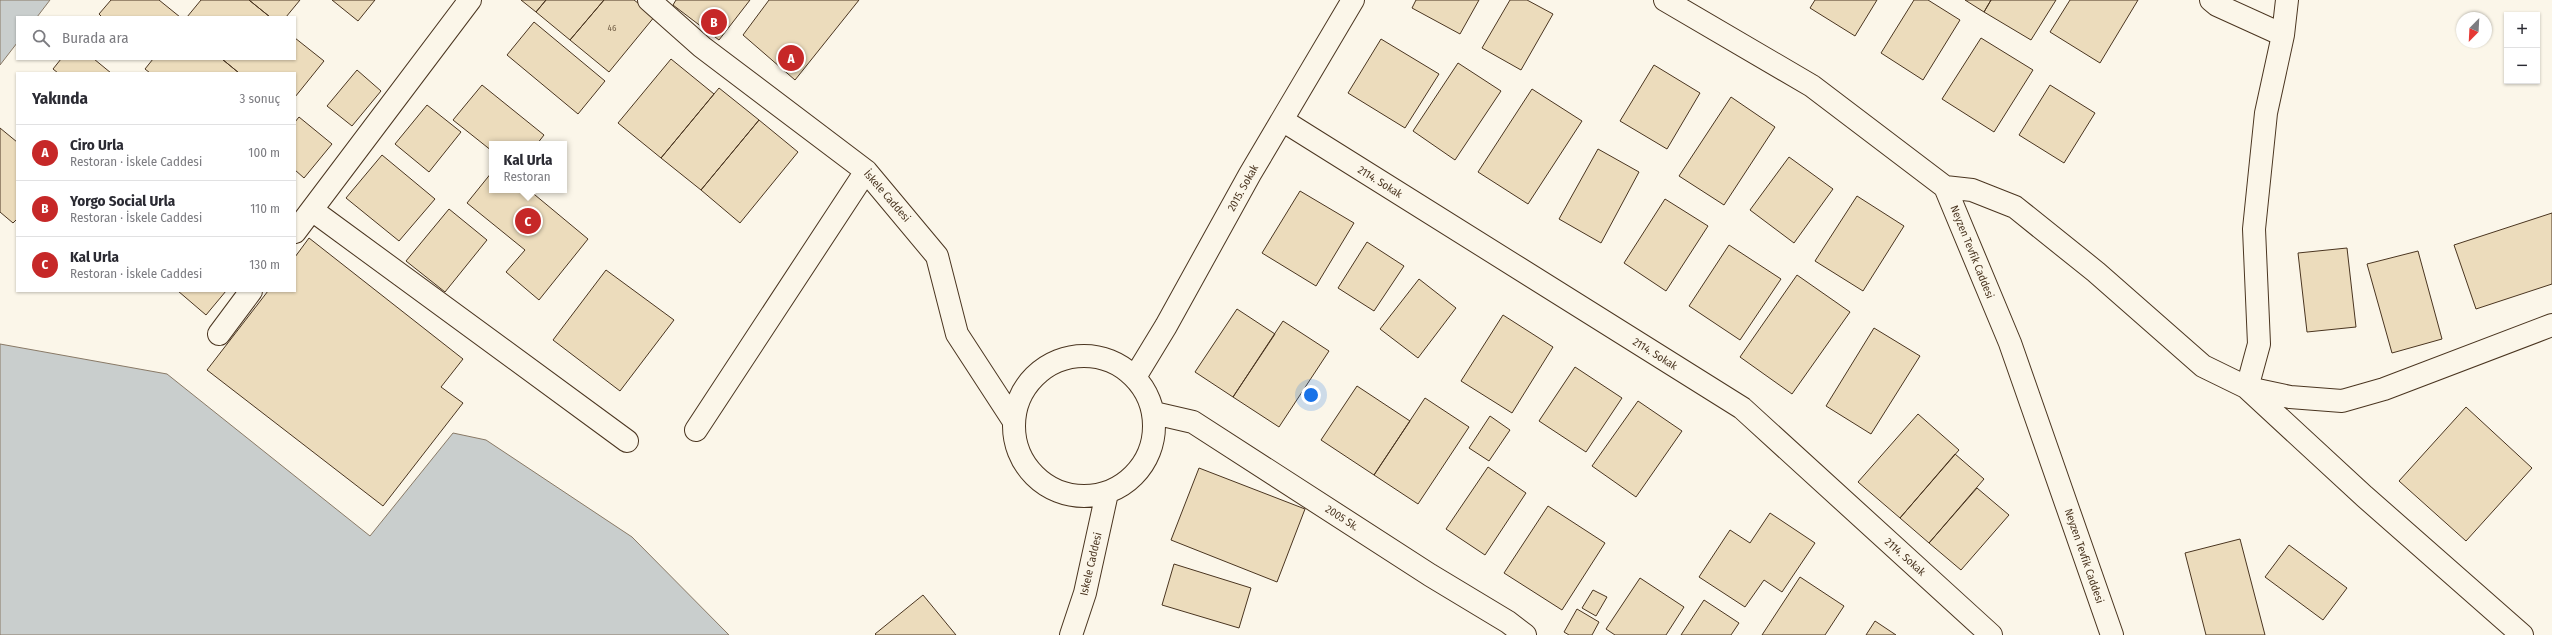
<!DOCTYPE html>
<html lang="tr">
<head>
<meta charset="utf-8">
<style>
	body { margin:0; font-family:"Fira Sans Condensed",sans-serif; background:#f2f2f3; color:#2b2b33 }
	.controls { position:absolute; right:12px; top:12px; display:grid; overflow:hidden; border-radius:0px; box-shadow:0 1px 3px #0004 }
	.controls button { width:36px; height:36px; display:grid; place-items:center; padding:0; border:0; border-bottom:1px solid #e1e1e2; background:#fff; color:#2b2b33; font:20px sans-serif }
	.compass { position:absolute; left:2456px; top:12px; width:36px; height:36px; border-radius:50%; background:#fff; box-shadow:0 1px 3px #0004; rotate:204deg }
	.you { position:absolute; left:1311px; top:395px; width:14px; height:14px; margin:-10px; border:3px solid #fff; border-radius:50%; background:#1a73e8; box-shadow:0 0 0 6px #1a73e833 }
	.badge { display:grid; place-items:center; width:26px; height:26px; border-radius:50%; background:#c62828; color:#fff; font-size:13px; font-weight:700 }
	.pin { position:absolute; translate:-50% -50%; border:2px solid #fff; box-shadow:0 1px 4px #0006 }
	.popup { position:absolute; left:489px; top:141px; width:78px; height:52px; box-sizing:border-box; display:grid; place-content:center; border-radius:0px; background:#fff; filter:drop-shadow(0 1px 3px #0005); font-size:13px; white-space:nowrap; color:#7c7c81 }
	.popup b { font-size:15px; color:#2b2b33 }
	.popup::after { content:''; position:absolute; left:50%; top:100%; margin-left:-8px; border:8px solid transparent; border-top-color:#fff }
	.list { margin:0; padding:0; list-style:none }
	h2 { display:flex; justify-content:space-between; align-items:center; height:52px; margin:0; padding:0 16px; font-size:17px }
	h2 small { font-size:13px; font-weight:400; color:#7c7c81 }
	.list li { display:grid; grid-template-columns:26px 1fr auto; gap:12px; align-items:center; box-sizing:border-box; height:56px; padding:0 16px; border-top:1px solid #e1e1e2 }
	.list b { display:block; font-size:15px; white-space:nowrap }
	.list p { margin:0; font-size:13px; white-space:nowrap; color:#7c7c81 }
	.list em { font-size:13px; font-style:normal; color:#7c7c81 }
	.icon { flex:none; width:22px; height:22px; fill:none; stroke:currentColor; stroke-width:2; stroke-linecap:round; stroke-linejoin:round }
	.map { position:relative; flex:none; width:2552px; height:635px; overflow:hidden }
	.search { position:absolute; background:#fff; box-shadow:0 1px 3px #0004; left:16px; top:16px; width:280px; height:44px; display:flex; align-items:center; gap:10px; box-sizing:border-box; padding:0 14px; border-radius:0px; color:#7c7c81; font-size:15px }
	.panel { position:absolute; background:#fff; box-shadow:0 1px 3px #0004; left:16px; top:72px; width:280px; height:220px; border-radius:0px }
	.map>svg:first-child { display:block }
	.water { fill:#c9cecd; stroke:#887966 }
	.building { fill:#ecdcbc; stroke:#4a3520 }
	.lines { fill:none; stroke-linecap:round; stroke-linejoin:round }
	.minor-casing { stroke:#4a3520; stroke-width:24 }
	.minor { stroke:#fbf6e9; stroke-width:22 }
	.labels { text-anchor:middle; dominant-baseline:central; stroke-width:3; stroke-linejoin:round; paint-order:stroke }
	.number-label { font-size:9px; fill:#725f47 }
	.street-label { font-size:11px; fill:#4a3520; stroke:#fbf6e9 }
</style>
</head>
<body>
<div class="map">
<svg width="2552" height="635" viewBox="0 0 2552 635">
	<rect width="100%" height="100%" fill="#fbf6e9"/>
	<path class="water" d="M0,0H50L37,17H17V43L0,65Z
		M0,344L167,374L370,536L453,433L486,440L632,537L729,635H0Z"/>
	<path class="building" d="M111,0H159L180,17H102L99,14Z
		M201,0H249L270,17H187Z
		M249,0H300L286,17H270Z
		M332,0H375L358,21Z
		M521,0H546L536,12Z
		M546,0H604L570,40L536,12Z
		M604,0H634L655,16L609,72L570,40Z
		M676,0H750L719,40L673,5Z
		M769,0H859L795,80L743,35Z
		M1416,0H1479L1460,34L1412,8Z
		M1510,0H1527L1553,14L1521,70L1482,48Z
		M1815,0H1877L1855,36L1810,8Z
		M1914,0H1928L1960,20L1923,80L1881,53Z
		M1965,0H1991L1984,12Z
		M1991,0H2056L2031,40L1984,12Z
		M2070,0H2138L2100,63L2050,32Z
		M534,22L605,81L578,114L507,55Z
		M295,38L324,61L295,97V73H239L222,59H295Z
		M1981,38L2033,70L1994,132L1942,99Z
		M1381,39L1439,74L1405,128L1348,93Z
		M61,59H94L111,73H58L53,69Z
		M153,59H222L239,73H150L145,69Z
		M671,59L714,94L661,158L618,123Z
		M1458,63L1501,91L1455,160L1413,131Z
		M1654,65L1700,93L1667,149L1620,121Z
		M357,70L381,91L352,126L327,106Z
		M482,85L544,135L537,144H492V151L453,120Z
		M2050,85L2095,113L2064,163L2019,135Z
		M719,88L759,120L701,190L661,158Z
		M1532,89L1582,121L1528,204L1478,172Z
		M1731,97L1775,127L1724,205L1679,176Z
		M427,105L461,132L429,172L395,144Z
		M299,117L332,144L304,178L295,170V122Z
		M759,120L798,152L740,223L701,190Z
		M0,128L17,142V219L13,223L0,212Z
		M1598,149L1639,172L1601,243L1559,219Z
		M382,155L435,199L399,241L346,198Z
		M1789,157L1833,189L1794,243L1750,210Z
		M492,172V190H529L588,239L539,300L506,272L525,250L467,203Z
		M1300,191L1354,223L1316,286L1262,253Z
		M1857,196L1904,226L1863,291L1815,261Z
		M1665,199L1708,226L1666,291L1624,263Z
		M449,209L487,240L445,292L406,261Z
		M2552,213V284L2476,309L2454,245Z
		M309,238L463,359L441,387L463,403L383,506L207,370L268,291H295V257Z
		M1367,242L1404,266L1374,311L1338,288Z
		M1729,245L1781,279L1740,340L1689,306Z
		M2347,248L2356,327L2307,332L2298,253Z
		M2418,251L2442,339L2392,353L2367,264Z
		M606,270L674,320L620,391L553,340Z
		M1797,275L1850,312L1792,394L1740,357Z
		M1419,279L1456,308L1418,358L1380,329Z
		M178,291H226L206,315Z
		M1237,309L1275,334L1233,397L1195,372Z
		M1503,315L1553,347L1512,413L1461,381Z
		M1283,321L1329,351L1279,427L1233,397Z
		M1874,328L1920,356L1871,434L1826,406Z
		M1575,367L1622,398L1586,452L1539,421Z
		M1357,386L1410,421L1374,475L1321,440Z
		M1425,398L1469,427L1418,504L1374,475Z
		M1638,401L1682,431L1636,497L1592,466Z
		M2466,407L2532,468L2466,541L2399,481Z
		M1918,414L1959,450L1900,518L1858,482Z
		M1490,416L1510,430L1489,461L1469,448Z
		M1955,454L1984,479L1929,543L1900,518Z
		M1488,467L1526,493L1485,555L1446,529Z
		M1199,468L1305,509L1277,582L1171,540Z
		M1977,488L2009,515L1961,570L1929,543Z
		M1548,506L1605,543L1562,610L1504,573Z
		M1770,513L1815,543L1782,592L1764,580L1745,607L1699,577L1730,530L1750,543Z
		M2240,539L2265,635H2206L2185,553Z
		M2289,545L2347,588L2323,620L2265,577Z
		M1174,564L1251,588L1239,628L1162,605Z
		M1800,577L1844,606L1825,635H1762Z
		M1640,578L1684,607L1666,635H1615L1606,629Z
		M1593,590L1607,597L1596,616L1582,608Z
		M923,595L956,635H876L875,634Z
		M1704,600L1739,623L1731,635H1681Z
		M1577,609L1599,622L1592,635H1569L1564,632Z
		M1875,621L1896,635H1866Z"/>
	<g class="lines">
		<defs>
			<path id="minor" d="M649,0L702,47L866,171L937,256L957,334L1013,420
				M1665,0L1812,86L1945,187L2010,343L2112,635
				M2211,0L2217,5L2283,35
				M2287,0L2283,35L2266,113L2254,229L2259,344L2247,388L2364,496L2522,635
				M1282,120L1742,408L1991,635
				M1945,187L1972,190L2015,207L2096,272L2203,366L2248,388L2290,397L2342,401L2384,389L2552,325
				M312,210L627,441
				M295,232L470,0
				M219,334L251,291
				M1014 426a70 70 0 1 1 140 0a70 70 0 1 1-140 0Z
				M1135,377L1166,326L1250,174L1353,0
				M1154,413L1193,422L1430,575L1508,622L1525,635
				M696,430L866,171
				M1071,635L1085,593L1107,493"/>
		</defs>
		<use href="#minor" class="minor-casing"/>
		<use href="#minor" class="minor"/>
	</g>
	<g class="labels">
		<g class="number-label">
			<text x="612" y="28">46</text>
		</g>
		<g class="street-label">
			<text transform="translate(1380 182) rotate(32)">2114. Sokak</text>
			<text transform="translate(1243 188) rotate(-61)">2015. Sokak</text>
			<text transform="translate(887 196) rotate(49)">İskele Caddesi</text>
			<text transform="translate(1972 252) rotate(68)">Neyzen Tevfik Caddesi</text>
			<text transform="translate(1655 354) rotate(32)">2114. Sokak</text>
			<text transform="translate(1342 518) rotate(33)">2005 Sk.</text>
			<text transform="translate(2084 556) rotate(71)">Neyzen Tevfik Caddesi</text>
			<text transform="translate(1905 557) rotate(42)">2114. Sokak</text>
			<text transform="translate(1091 564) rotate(-77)">Iskele Caddesi</text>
		</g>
	</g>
</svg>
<div class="controls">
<button>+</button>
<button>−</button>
</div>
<svg class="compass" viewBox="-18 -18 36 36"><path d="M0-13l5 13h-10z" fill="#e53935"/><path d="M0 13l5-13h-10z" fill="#7c7c81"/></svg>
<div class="you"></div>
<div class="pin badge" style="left:791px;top:58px">A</div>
<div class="pin badge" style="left:714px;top:22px">B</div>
<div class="pin badge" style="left:528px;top:221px">C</div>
<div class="popup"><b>Kal Urla</b>Restoran</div>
<div class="search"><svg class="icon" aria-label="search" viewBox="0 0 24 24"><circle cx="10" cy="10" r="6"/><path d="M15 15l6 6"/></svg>Burada ara</div>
<section class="panel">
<h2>Yakında<small>3 sonuç</small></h2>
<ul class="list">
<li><span class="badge">A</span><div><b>Ciro Urla</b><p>Restoran · İskele Caddesi</p></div><em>100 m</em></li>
<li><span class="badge">B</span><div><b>Yorgo Social Urla</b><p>Restoran · İskele Caddesi</p></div><em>110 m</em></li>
<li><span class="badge">C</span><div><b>Kal Urla</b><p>Restoran · İskele Caddesi</p></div><em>130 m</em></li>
</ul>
</section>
</div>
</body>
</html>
